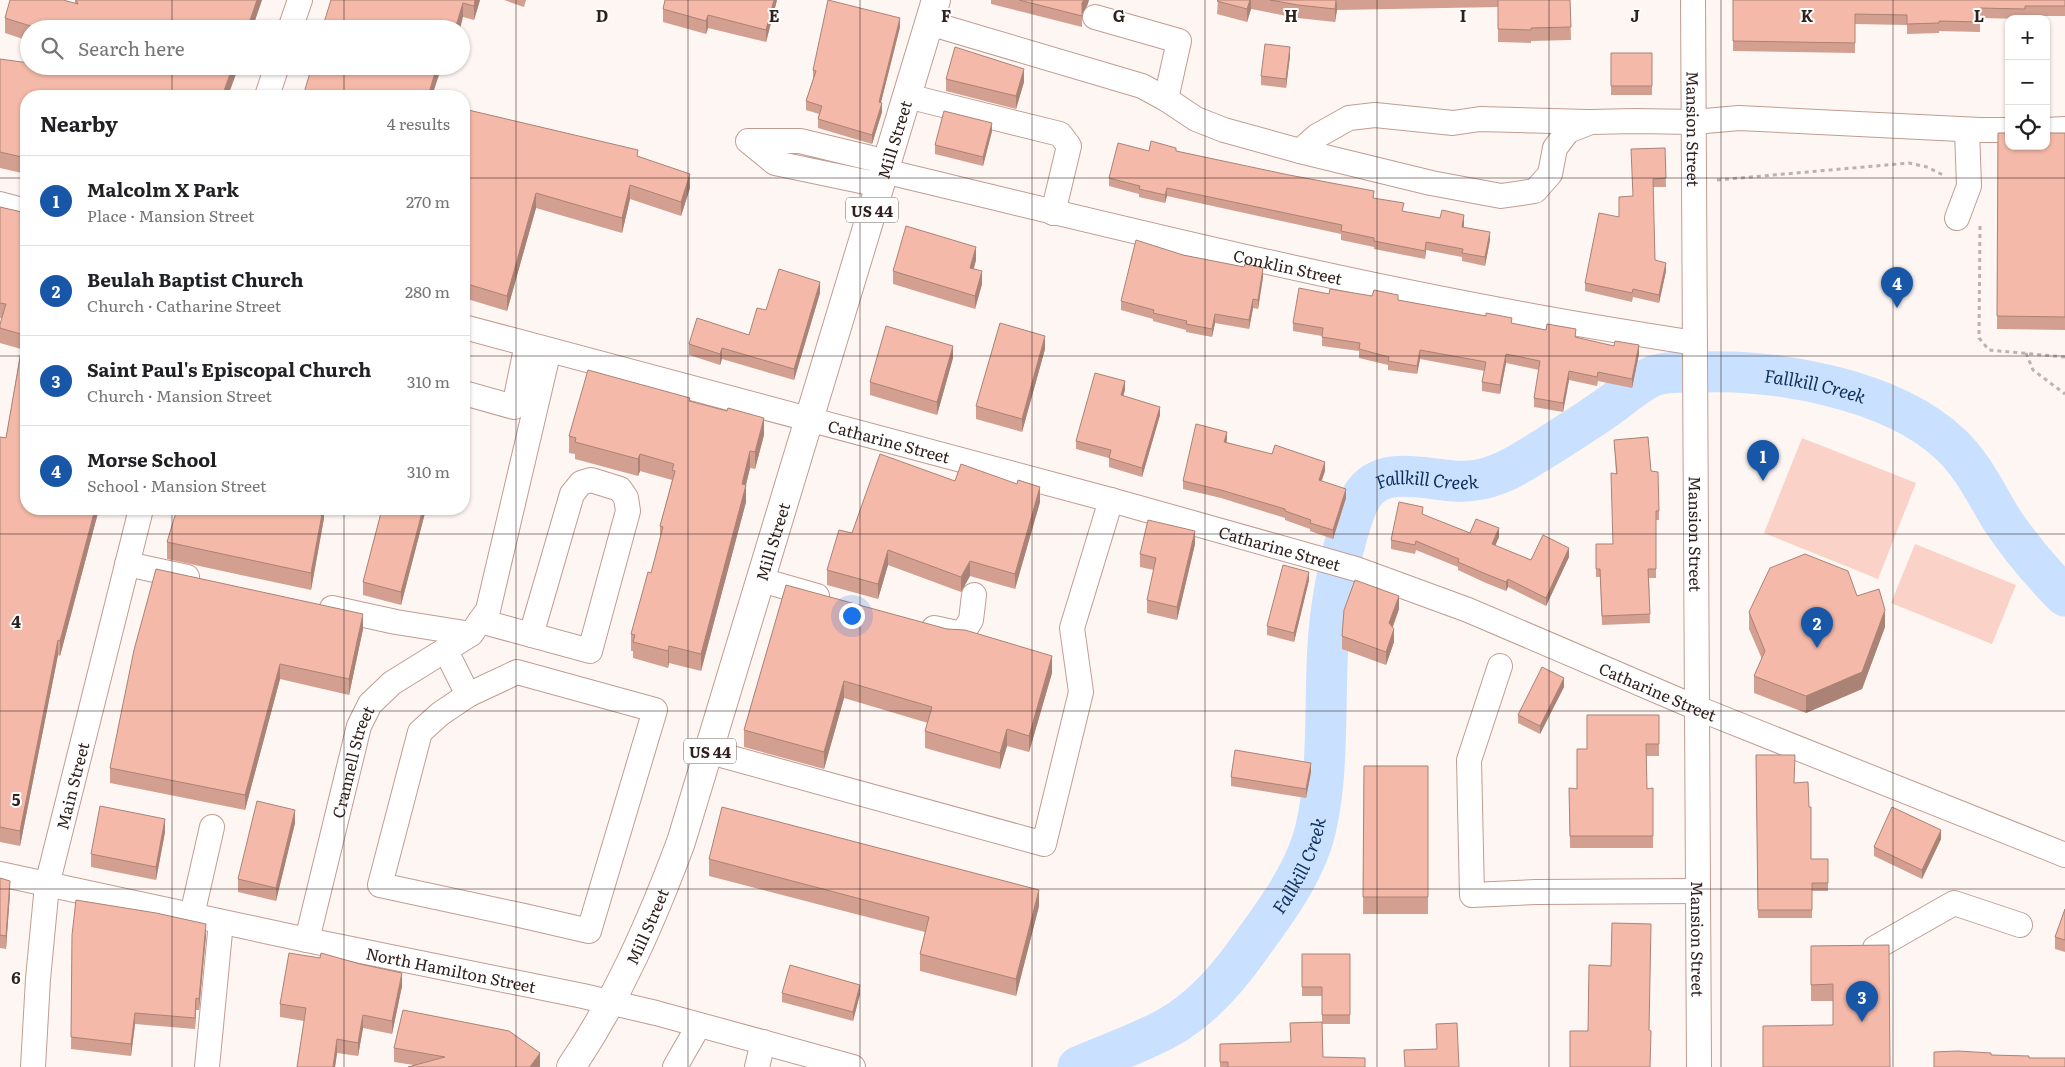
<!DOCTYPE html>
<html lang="en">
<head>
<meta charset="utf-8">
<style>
	body { margin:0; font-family:Literata,serif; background:#f2f2f2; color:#202124 }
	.controls { position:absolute; right:15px; top:15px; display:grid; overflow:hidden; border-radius:10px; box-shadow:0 1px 4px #0004 }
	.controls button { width:45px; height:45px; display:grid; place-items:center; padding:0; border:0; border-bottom:1px solid #e0e0e0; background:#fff; color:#202124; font:25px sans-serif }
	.you { position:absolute; left:851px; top:615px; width:18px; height:18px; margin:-12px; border:4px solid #fff; border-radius:50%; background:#1a73e8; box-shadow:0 0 0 8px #1a73e833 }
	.badge { display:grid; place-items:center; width:32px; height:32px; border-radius:50%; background:#1857a7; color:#fff; font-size:16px; font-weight:700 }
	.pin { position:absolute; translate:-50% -41px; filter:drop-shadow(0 1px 2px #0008) }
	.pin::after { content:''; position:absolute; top:26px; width:18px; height:15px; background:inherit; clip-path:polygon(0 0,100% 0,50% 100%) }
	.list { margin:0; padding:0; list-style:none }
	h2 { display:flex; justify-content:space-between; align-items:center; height:65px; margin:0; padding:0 20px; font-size:21px }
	h2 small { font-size:16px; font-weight:400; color:#757577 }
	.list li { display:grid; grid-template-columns:32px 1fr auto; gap:15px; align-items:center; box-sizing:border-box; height:90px; padding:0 20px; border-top:1px solid #e0e0e0 }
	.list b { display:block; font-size:19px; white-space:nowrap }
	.list p { margin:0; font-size:16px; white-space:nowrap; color:#757577 }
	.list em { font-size:16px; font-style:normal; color:#757577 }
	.icon { flex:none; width:28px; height:28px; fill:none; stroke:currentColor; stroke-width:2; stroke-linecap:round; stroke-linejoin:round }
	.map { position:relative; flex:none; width:2065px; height:1067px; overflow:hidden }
	.search { position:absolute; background:#fff; box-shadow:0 1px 4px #0004; left:20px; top:20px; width:450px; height:55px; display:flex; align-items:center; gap:12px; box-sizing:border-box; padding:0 18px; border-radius:28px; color:#757577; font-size:19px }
	.panel { position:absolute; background:#fff; box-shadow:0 1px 4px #0004; left:20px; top:90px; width:450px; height:425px; border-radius:20px }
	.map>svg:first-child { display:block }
	.green { fill:#fbd2c7 }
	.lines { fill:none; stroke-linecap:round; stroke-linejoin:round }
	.river { stroke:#cae0ff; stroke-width:41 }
	.minor-casing { stroke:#c29c91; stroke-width:26 }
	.highway-casing { stroke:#c29c91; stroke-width:30 }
	.path { stroke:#bcb2ae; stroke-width:3; stroke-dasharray:4 4; stroke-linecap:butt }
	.minor { stroke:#fff; stroke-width:24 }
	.highway { stroke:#fff; stroke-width:28 }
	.wall { fill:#d29f90 }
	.shaded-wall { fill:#ab8276 }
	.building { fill:#f4b9a8; stroke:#ab8276 }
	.grid { fill:none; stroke:#30211d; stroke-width:1; stroke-opacity:0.55 }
	.labels { text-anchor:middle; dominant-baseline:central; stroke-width:4; stroke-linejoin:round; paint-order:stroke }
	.shield { fill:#fff; stroke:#6e6461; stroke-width:1 }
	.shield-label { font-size:15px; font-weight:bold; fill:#30211d }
	.street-label { font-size:16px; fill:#30211d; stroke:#fff }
	.water-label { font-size:18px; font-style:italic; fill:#0c2e5c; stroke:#fff }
	.grid-label { font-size:16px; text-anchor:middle; font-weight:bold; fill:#30211d; stroke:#fff; stroke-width:4; stroke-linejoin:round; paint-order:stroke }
</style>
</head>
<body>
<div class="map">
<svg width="2065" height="1067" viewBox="0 0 2065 1067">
	<rect width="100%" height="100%" fill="#fef6f3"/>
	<path class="green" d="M1802,438L1916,483L1878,579L1764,533Z
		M1915,544L2016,585L1992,644L1891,603Z"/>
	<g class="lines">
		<path class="river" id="s1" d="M1078,1067C1107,1054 1141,1043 1169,1027C1201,1009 1229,977 1250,947C1273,915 1299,881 1312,842C1328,791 1325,721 1327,667C1328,621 1335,577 1348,532C1352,520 1355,507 1362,496C1381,465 1423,479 1454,481C1469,482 1484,480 1498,474C1515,468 1530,457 1545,448C1567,434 1588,421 1609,406C1623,396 1637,383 1653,376C1667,371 1684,372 1699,372C1776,369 1892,389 1950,444C1973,465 1986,494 2002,520C2020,547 2042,573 2065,596"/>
		<defs>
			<g id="minor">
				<path id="s2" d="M1693,0L1699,1067"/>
				<path d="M1095,17L1179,41L1166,99"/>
				<path d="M929,23L1142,86L1166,99L1196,119L1224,130L1300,151L1431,183L1501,196L1535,191L1550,174L1555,148L1568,131L1591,122L1635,121L1694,122L1739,118L1980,130H2009"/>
				<path d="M290,29L300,0"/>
				<path d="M267,96L277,66"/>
				<path d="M907,96L1060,134L1069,146L1053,213"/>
				<path d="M2046,130L2065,129"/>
				<path d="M1300,151L1317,136L1349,118L1375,115L1453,123L1480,119L1587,122"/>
				<path id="s3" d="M884,171C1096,222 1308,275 1522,314C1580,325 1637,334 1695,343"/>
				<path d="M880,185L775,163L748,141H800L887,162"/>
				<path d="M0,204L26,211"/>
				<path d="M1957,218L1969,186L1967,130"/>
				<path id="s4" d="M464,327L1111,500L1356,569L1468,610L1697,708L2065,855"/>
				<path d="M464,393L514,407L527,344"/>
				<path d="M127,564L187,577"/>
				<path d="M761,580L817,596"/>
				<path d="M332,608L396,622L471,634"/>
				<path d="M480,621L590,651L628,511L626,498L620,489L591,480L581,483L572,494L531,635"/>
				<path d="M934,628L962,634L971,620L974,595"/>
				<path d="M446,651L468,695"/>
				<path d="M1500,666L1469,760L1472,895L1536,892L1698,891"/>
				<path d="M517,672L655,710L589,931L524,916L380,885L420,732L440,714L468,695Z"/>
				<path d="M710,752L1044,844L1081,692L1072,628L1111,500"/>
				<path id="s5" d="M0,874L307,940L583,996L656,1013L853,1067"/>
				<path d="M192,915L212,827"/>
				<path id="s6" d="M307,940L359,726L370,704L392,683L471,634L488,610L549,350"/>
				<path d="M1875,948L1954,903L2020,925"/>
				<path id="s7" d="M33,1067L38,979L47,885L141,509"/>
				<path d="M207,1067L221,922"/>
				<path d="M675,1067L699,1025"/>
				<path d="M757,1067L763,1042"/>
			</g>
			<g id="highway">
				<path id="s8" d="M571,1067C618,998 652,920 681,842L936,0"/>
			</g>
		</defs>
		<use href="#minor" class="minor-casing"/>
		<use href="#highway" class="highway-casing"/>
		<path class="path" d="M1717,180L1909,163L1927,167L1945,176
			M1980,226L1979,338L1989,350L2065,357
			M2026,353L2033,370L2065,394"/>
		<use href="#minor" class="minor"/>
		<use href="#highway" class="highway"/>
	</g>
	<path class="wall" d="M75,0H262L252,29H29V41L5,33V18L75,4Z
		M331,0H480L474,20L463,17Z
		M504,0H526L524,7Z
		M777,0L766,42L708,28L706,34L663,22V9Z
		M991,0H1089L1087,6L1082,14V27L991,4Z
		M1218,0H1570L1571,40L1531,41V43L1498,42V7L1337,10L1335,22L1298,18L1251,9L1247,22L1217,14Z
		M1733,0H2065V16H2025V19L1980,18V32L1939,31V33L1907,34V25L1855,24V53L1733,51Z
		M900,27L881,102L882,112L872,144L818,128V119L819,114L806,110V101L813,79V70Z
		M1611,53H1652V95H1611Z
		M1290,56L1286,88L1261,85V76Z
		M0,60L26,96V174L0,168Z
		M312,66H449L448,71L441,69Z
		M946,79L1024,82L1016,109L946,91Z
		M464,109L638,156L690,188L681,216L630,199L622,233L536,208L507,311L464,298Z
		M992,131L983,166L935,154V145Z
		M1998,133H2065V330L1997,329Z
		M1665,148L1666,187H1653L1655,260L1666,271L1659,303L1633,297L1632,302L1585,291V283L1633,196Z
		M1149,151H1176L1374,198L1403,212L1464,224V227L1490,240L1485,266L1462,261V257L1426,250L1425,259L1374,249V247L1341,240V234L1167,196L1165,203L1139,197V194L1109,186V178Z
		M0,207L26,213V509H99L60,656L58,655L20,846L0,842V437L6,438L21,349L0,343V324L2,318H0Z
		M1183,255L1263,277L1258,309L1253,308L1249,329L1215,323L1212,337L1186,332V330L1153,321V319L1121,310V301Z
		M976,260L974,269L982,284L975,309L893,284V271Z
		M820,293L794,380L722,359L720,365L689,355V344L749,335L766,310Z
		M1329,294L1398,300L1512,323L1576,337L1639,354L1632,388L1598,381L1597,386L1569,380L1563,412L1534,407V398L1539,370L1506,363L1500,394L1482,391V382L1485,371L1420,359L1417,374L1388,370V365L1359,358V351L1322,346V336L1293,331V323Z
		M1045,349L1022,432L976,419V406Z
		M953,358L937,415L870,395V382Z
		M1125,390L1123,395L1160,415L1142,477L1109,467V458L1076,449V441Z
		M690,401L764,435L755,469L750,468L746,485V502L701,671L669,663L668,668L633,658V651H631V634L651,573L660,539V526L672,480L640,471L638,476L575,459V454L569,453V436Z
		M1227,440L1226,442L1325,471L1321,481L1346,498L1333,539L1310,531V529L1285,520V518L1221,498L1183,489V481Z
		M1614,440L1651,471L1659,511V520H1656V578H1649L1650,623L1602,625L1600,577H1596V544H1613L1616,474Z
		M955,481L1040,502L1015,589L970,576L961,592L888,565L878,599L827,585V570L852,533Z
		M324,509V518L311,590L167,559V542Z
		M382,509H426L401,605L363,595V582Z
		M1423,515L1470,533L1499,537L1495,546L1531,560L1569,557L1546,606L1508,587L1506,591L1486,583L1458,570V567L1416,550L1415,554L1391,549V540Z
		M1195,544L1177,620L1147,613V600L1154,570L1140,567V554Z
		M1309,580L1294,642L1267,635V626Z
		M786,585L1052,673L1029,752L1007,746L1000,769L925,748V731L928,723L844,698L824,769L744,747V730Z
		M1857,596L1885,627L1862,689L1806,713L1754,693V676L1762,659L1749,629V612Z
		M1399,609L1393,627L1394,642L1386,665L1342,649V636Z
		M363,629L349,695L280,679L245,810L110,783V768L134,650Z
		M1564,687L1540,734L1518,723V715Z
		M1659,715V756H1646L1647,789L1653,788V848H1570L1569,788L1577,789Z
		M1756,755L1794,783L1809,807L1811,859H1828V891H1812V918H1758Z
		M1364,766H1428V914H1363Z
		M1311,772L1306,798L1231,786V777Z
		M295,823L276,901L238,892V879Z
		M165,832L156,880L91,867V854Z
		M1941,839L1922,879L1874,856V847Z
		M709,859L1039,906L1016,996L920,971V954L925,932L709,876Z
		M0,878L10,893L6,949L0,948Z
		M2065,909V952L2055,949V937Z
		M72,935L206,936L199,1010H196L195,1029L135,1024L131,1056L71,1049Z
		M1889,945L1833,1025V1001H1811V946Z
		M1302,954H1350V1024H1322L1323,1057L1365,1067H1220V1044L1291,1042L1290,1023L1322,1022V996H1302Z
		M402,986L392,1034L363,1028L358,1056L337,1053L335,1067H297L304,1021L280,1017V1004Z
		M782,993L860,994L853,1021L782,1002Z
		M394,1048L540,1067L414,1065L394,1062Z"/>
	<path class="shaded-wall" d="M257,0H262L252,29H247Z
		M475,0H480L474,20V6Z
		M774,0H777L766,42V30Z
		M1084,0H1089L1087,6L1082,14V3Z
		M1250,0H1251V9L1247,22V9Z
		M1337,0V10L1335,22V9Z
		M463,3V17L460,29H455Z
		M708,15V28L706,34V21Z
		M900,18V27L879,110V102Z
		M1290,47V56L1286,88V79Z
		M233,66H239L228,96H222Z
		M437,66H441V69L432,96H428Z
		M1024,69V82L1016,109V96Z
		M882,103V112L872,144V135Z
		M992,123V131L983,166V157Z
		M690,174V188L681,216V202Z
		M630,185V199L622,233V218Z
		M1167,188V196L1165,203V195Z
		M536,193V208L507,311V296Z
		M1464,215V224L1462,235V227Z
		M1490,232V240L1485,266V257Z
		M1426,242V250L1425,259V251Z
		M976,247V260L970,280V268Z
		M1666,263V271L1659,303V295Z
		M1263,268V277L1258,309V300Z
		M982,271V284L975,309V296Z
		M820,282V293L794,380V369Z
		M1253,299V308L1249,329V320Z
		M1215,314V323L1212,337V329Z
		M1045,336V349L1022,432V419Z
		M1639,345V354L1632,388V379Z
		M953,346V358L937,415V402Z
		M722,348V359L720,365V354Z
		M1420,350V359L1417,374V366Z
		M1506,354V363L1500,394V385Z
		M1569,371V380L1563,412V403Z
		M1125,381V390L1121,403V395Z
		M1160,407V415L1142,477V468Z
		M764,418V435L755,469V452Z
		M1227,432V440L1224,450V442Z
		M750,451V468L742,501L746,485V502L701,671V654Z
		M640,454V471L638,476V459Z
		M1325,462V471L1319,489V480Z
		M1040,487V502L1015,589V574Z
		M1346,489V498L1333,539V530Z
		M95,509H99L60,656V641Z
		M323,509H324V518L311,590V573Z
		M423,509H426L401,605V592Z
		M1499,528V537L1492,553V544Z
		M1195,531V544L1177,620V607Z
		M1569,548V557L1546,606V598Z
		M888,550V565L878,599V584Z
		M970,561V576L961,592V577Z
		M1309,572V580L1294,642V633Z
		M1508,579V587L1506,591V582Z
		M1399,596V609L1389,636V623Z
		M1885,610V627L1862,689L1806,713V696Z
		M363,614V629L349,695V679Z
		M1394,629V642L1386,665V652Z
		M58,640V655L20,846V831Z
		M669,646V663L668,668V651Z
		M1052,656V673L1029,752V736Z
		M280,664V679L245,810V795Z
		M1564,678V687L1540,734V726Z
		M844,681V698L824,769V752Z
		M1007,729V746L1000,769V753Z
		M1311,763V772L1306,798V789Z
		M295,810V823L276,901V888Z
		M165,819V832L156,880V867Z
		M1941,830V839L1922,879V870Z
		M10,881V893L6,949V936Z
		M1039,890V906L1016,996V979Z
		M206,924V936L199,1010V999Z
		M402,973V986L392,1034V1021Z
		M860,985V994L853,1021V1012Z
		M196,998V1010L195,1029V1018Z
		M135,1013V1024L131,1056V1044Z
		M363,1015V1028L358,1056V1043Z
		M337,1039V1053L335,1067H333Z
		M540,1053V1067H530Z"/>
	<path class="building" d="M10,0H63L78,4L76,0H257L247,29H40L5,18Z
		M331,0H475L474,6L463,3L455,29H322Z
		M665,0H774L766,30L708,15L706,21L663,9Z
		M828,0L900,18L879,102L882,103L872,135L818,119L822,106L806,101L816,71L813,70Z
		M1019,0H1084L1082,3V16Z
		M1218,0H1250L1247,9L1217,1Z
		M1270,0H1336L1335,9L1298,5Z
		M1498,0H1570L1571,27L1531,28V30L1498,29Z
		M1733,0H2065V6H2025V9L1980,8V22L1939,21V23L1907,24V15L1855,14V43L1733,41Z
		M1265,44L1290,47L1286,79L1261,76Z
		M955,47L1024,69L1016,96L946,79Z
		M1611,53H1652V86H1611Z
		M0,59L29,63V66H233L222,96H26V158L0,152Z
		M312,66H437L428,96H303Z
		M464,109L638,150L637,156L690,174L681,202L630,185L622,218L536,193L507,296L464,283Z
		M944,111L992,123L983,157L935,145Z
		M1998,133H2009V146H2046V133H2065V317L1997,316Z
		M1151,141L1176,148V151L1289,175L1374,191L1373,198L1404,203L1402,211L1440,218L1442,210L1464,215L1462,227L1490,232L1485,257L1462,253L1463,249L1426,242L1425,251L1374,241V238L1341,231L1342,225L1167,188L1165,195L1139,189L1140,186L1109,178L1118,143L1149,151Z
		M1665,148L1666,178L1653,179L1655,260L1666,263L1659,295L1633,289L1632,293L1585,283L1599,213L1619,217V197L1633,196L1631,149Z
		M0,207L26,213V509H95L60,641L58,640L20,831L0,827V437L6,438L24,335L0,328V324L6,304L0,303Z
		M906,226L976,247L970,268L982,271L975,296L893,271Z
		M1136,240L1183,255L1244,267L1245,264L1263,268L1258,300L1253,299L1249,320L1215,314L1212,329L1186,324L1187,321L1153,313L1154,310L1121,301Z
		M779,269L820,282L794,369L722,348L720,354L689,344L697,318L749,335L757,308L766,310Z
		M1299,288L1329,294L1330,289L1372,296L1374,290L1398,295V300L1486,316V313L1512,318L1511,323L1546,330L1547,324L1576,329L1575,337L1614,346L1615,341L1639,345L1632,379L1598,372L1597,377L1569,371L1563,403L1534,398L1540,361L1506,354L1500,385L1482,382L1486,362L1420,350L1417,366L1388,361L1389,357L1359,349L1360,343L1322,337L1323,328L1293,323Z
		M1000,323L1045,336L1022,419L976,406Z
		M886,326L953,346L937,402L870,382Z
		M588,370L690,398L689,401L727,411L728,408L764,418L755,452L750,451L742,484L746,485L701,654L669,646L668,651L633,642L635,635L631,634L648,572L651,573L663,527L660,526L675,471L672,470L674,464L640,454L638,459L575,442L576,438L569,436Z
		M1095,373L1125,381L1121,395L1160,407L1142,468L1109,458L1111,450L1076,441Z
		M1196,424L1227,432L1224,442L1272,454L1275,445L1325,462L1319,480L1346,489L1333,530L1310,523L1311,520L1285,511V509L1221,490L1183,481Z
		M1648,437L1651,471L1658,472L1659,511H1656V569H1648L1650,614L1602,616L1600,569H1596V544H1613L1611,473L1617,474L1614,440Z
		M880,454L955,481L961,464L1017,484L1018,480L1040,487L1015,574L970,561L961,577L888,550L878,584L827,570L839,530L852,533Z
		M1399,502L1423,507L1422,514L1470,533L1476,519L1499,528L1492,544L1531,560L1543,535L1569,548L1546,598L1508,579L1506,582L1486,574L1458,562L1459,559L1416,541L1415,545L1391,540Z
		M177,509H323L311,573L167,542Z
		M382,509H423L401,592L363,582Z
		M1148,520L1195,531L1177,607L1147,600L1156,558L1140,554Z
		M1805,554L1848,571L1857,596L1879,589L1885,610L1862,672L1806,696L1754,676L1765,651L1749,612L1770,568Z
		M1283,565L1309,572L1294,633L1267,626Z
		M156,569L363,614L349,679L280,664L245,795L110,768L134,650Z
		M1355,580L1399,596L1389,623L1394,629L1386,652L1342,636L1344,610Z
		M786,585L947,629L965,630L1052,656L1029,736L1007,729L1000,753L925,731L932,707L844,681L824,752L744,730Z
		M1542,667L1564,678L1540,726L1518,715Z
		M1587,715H1659V744H1646L1647,789L1653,788V836H1570L1569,788L1577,789V749H1587Z
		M1235,750L1311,763L1306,789L1231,777Z
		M1756,755H1795L1794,783L1808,782L1809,807H1811V859H1828V883H1812V910H1758Z
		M1364,766H1428V897H1363Z
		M257,801L295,810L276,888L238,879Z
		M100,806L165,819L156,867L91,854Z
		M722,807L1039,890L1016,979L920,954L929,917L709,859Z
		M1892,807L1941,830L1922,870L1874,847Z
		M0,878L10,881L6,936L0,935Z
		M76,900L156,913L206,924L199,999L196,998L195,1018L135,1013L131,1044L71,1037L72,935Z
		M2065,909V940L2055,937Z
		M1612,923L1651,924L1649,1030L1651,1031L1650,1067H1570V1031H1588L1589,965L1611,966Z
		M1889,945L1890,1067H1763V1026L1833,1025V984L1811,985V946Z
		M289,953L320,958L321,953L360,964L402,973L392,1021L363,1015L358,1043L337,1039L333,1067H297L306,1008L280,1004Z
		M1302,954H1350V1015H1322V987H1302Z
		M790,965L860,985L853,1012L782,993Z
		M403,1010L509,1031L540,1053L530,1067H408L445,1057L394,1048Z
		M1322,1022L1323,1057L1365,1058V1067H1228V1062H1220V1044L1291,1042L1290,1023Z
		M1457,1023L1459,1067H1405L1404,1050L1437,1049L1436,1024Z
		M1958,1051L1991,1053V1055L2029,1056V1058H2065V1067H1934V1052Z"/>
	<path class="grid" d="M172,0V29M344,0V29M516,0V1067M688,0V1067M860,0V1067M1032,0V1067M1205,0V1067M1377,0V1067M1549,0V1067M1721,0V1067M1893,0V1067M172,66V96M344,66V96M0,178H26M464,178H2065M0,356H26M464,356H2065M172,509V1067M344,509V1067M0,534H2065M0,711H2065M0,889H2065"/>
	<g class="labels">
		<g class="shield">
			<rect x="846" y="197.5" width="52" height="25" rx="4"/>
			<rect x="684" y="738.5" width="52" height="25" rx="4"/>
		</g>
		<g class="shield-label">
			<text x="872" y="210">US 44</text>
			<text x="710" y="751">US 44</text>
		</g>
		<g class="street-label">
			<text stroke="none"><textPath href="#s2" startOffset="129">Mansion Street</textPath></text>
			<text stroke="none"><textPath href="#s8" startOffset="985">Mill Street</textPath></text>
			<text stroke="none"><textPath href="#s3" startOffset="415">Conklin Street</textPath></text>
			<text stroke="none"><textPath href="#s4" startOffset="440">Catharine Street</textPath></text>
			<text stroke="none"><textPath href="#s2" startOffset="534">Mansion Street</textPath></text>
			<text stroke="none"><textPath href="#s8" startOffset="565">Mill Street</textPath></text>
			<text stroke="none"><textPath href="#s4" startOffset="845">Catharine Street</textPath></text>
			<text stroke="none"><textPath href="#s4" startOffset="1250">Catharine Street</textPath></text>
			<text stroke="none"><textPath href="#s6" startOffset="184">Crannell Street</textPath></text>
			<text stroke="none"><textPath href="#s7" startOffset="285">Main Street</textPath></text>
			<text stroke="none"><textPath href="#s8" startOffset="160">Mill Street</textPath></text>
			<text stroke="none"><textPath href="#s2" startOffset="939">Mansion Street</textPath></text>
			<text stroke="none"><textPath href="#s5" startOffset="461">North Hamilton Street</textPath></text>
		</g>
		<g class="water-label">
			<text stroke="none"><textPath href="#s1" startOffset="1180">Fallkill Creek</textPath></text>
			<text stroke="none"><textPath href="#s1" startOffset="760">Fallkill Creek</textPath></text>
			<text stroke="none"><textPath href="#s1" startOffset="310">Fallkill Creek</textPath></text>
		</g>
	</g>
	<g class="grid-label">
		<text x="602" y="22">D</text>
		<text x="774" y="22">E</text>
		<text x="946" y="22">F</text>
		<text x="1119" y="22">G</text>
		<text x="1291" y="22">H</text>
		<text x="1463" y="22">I</text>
		<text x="1635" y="22">J</text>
		<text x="1807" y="22">K</text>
		<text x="1979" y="22">L</text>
		<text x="16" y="628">4</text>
		<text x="16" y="806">5</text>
		<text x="16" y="984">6</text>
	</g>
</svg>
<div class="controls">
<button>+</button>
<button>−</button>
<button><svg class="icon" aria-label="locate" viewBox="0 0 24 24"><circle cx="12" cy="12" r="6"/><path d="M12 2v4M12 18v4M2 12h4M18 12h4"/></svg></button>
</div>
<div class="you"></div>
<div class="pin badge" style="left:1763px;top:481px">1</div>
<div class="pin badge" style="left:1817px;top:648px">2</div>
<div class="pin badge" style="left:1862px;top:1022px">3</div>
<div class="pin badge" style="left:1897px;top:308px">4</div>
<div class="search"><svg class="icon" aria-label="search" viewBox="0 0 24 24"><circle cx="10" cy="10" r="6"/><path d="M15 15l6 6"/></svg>Search here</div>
<section class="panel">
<h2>Nearby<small>4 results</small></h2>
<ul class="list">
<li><span class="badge">1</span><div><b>Malcolm X Park</b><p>Place · Mansion Street</p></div><em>270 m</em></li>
<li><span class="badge">2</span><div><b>Beulah Baptist Church</b><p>Church · Catharine Street</p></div><em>280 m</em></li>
<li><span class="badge">3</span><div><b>Saint Paul's Episcopal Church</b><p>Church · Mansion Street</p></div><em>310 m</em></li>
<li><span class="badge">4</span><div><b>Morse School</b><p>School · Mansion Street</p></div><em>310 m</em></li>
</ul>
</section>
</div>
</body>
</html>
